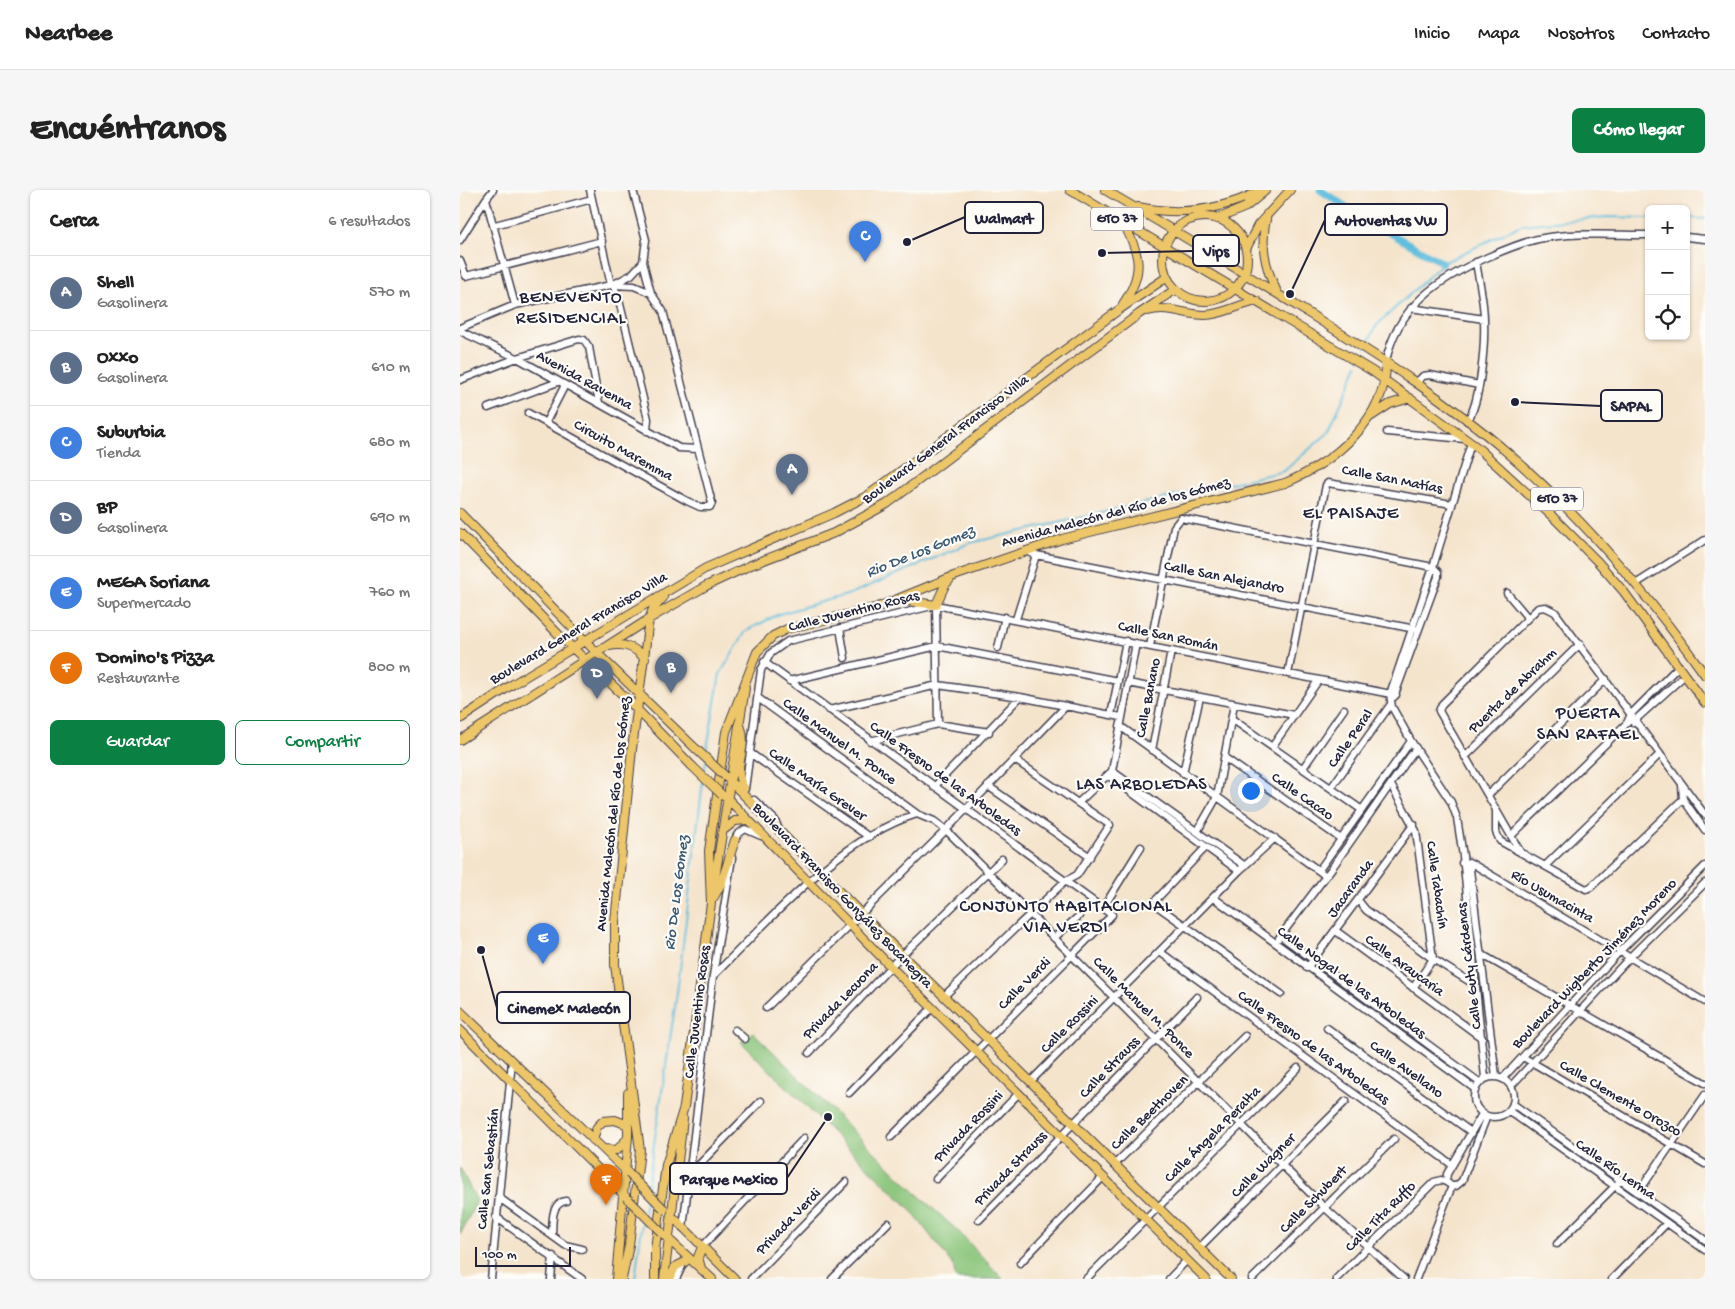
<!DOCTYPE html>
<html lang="es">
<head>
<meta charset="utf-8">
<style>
	body { margin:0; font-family:"Gochi Hand",sans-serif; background:#f6f6f6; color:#222 }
	.controls { position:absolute; right:15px; top:15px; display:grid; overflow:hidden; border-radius:8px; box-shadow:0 1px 4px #0004 }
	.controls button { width:45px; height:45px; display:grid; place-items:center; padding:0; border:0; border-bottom:1px solid #e0e0e0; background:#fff; color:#222; font:25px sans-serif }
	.scale { position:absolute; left:15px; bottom:12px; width:96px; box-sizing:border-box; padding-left:5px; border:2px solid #22223b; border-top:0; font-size:14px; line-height:18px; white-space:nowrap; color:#22223b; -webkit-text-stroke:4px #fdfcf7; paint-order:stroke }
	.you { position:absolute; left:790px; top:600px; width:18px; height:18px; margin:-12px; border:4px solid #fff; border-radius:50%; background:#1a73e8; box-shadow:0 0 0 8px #1a73e833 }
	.badge { display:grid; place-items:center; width:32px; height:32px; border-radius:50%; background:#0b8043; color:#fff; font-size:16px; font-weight:700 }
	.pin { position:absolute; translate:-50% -41px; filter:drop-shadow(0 1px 2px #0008) }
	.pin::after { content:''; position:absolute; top:26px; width:18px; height:15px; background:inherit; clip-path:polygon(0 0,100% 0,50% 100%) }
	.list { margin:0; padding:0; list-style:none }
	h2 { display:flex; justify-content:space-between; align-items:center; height:65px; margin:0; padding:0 20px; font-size:21px }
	h2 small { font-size:16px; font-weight:400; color:#767676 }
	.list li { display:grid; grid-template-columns:32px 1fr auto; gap:15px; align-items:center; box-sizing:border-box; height:75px; padding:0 20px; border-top:1px solid #e0e0e0 }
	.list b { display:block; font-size:19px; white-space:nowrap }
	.list p { margin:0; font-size:16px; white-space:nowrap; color:#767676 }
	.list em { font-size:16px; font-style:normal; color:#767676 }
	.actions { display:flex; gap:10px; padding:15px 20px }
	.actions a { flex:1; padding:11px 0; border:1px solid #0b8043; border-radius:8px; text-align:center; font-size:18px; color:#0b8043 }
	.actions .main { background:#0b8043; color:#fff }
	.icon { flex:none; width:28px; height:28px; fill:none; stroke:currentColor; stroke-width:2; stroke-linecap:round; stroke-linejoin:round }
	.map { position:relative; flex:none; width:1245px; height:1089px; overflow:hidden; border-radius:8px }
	header { display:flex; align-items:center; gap:30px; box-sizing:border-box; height:70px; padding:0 25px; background:#fff; border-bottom:1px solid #e0e0e0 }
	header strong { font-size:24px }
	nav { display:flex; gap:28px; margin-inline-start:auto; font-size:18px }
	.intro { display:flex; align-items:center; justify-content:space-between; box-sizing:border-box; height:120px; padding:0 30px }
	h1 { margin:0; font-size:35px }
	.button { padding:12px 22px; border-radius:8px; background:#0b8043; color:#fff; font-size:18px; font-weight:700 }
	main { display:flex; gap:30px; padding:0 30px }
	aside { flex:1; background:#fff; border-radius:8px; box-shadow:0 1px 4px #0004 }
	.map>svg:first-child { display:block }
	.green { fill:#89c479; stroke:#56735a }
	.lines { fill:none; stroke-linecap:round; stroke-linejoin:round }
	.stream { stroke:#60bede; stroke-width:2 }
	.canal { stroke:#60bede; stroke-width:7 }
	.minor-casing { stroke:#423f51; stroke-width:9 }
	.major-casing { stroke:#423f51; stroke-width:10 }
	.minor { stroke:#fff; stroke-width:6 }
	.major { stroke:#ecc669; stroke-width:8 }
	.major-bridge-casing { stroke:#423f51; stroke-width:10; stroke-linecap:butt }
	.major-bridge { stroke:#ecc669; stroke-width:8 }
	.labels { text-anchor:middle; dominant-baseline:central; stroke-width:4.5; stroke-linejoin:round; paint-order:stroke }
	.shield { fill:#fdfcf7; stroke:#646373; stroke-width:1 }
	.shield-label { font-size:14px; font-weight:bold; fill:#22223b }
	.street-label { font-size:15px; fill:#22223b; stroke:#fdfcf7 }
	.water-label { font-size:16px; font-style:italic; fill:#385974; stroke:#fdfcf7 }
	.quarter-label { font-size:18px; letter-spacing:1px; fill:#22223b; stroke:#fdfcf7 }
	.leader { fill:none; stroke:#22223b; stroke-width:2 }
	.callout-dot { fill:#22223b; stroke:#fdfcf7; stroke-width:2 }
	.callout { fill:#fdfcf7; stroke:#22223b; stroke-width:2 }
	.callout-label { font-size:16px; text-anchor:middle; font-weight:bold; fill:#22223b }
</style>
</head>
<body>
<header>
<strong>Nearbee</strong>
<nav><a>Inicio</a><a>Mapa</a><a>Nosotros</a><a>Contacto</a></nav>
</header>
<div class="intro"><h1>Encuéntranos</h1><a class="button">Cómo llegar</a></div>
<main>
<aside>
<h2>Cerca<small>6 resultados</small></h2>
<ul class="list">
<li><span class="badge" style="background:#5c6f8a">A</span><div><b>Shell</b><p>Gasolinera</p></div><em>570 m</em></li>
<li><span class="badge" style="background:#5c6f8a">B</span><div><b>Oxxo</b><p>Gasolinera</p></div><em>610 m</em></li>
<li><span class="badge" style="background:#3f7fe0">C</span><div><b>Suburbia</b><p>Tienda</p></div><em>680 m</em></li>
<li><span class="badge" style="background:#5c6f8a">D</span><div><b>BP</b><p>Gasolinera</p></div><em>690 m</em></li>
<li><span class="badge" style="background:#3f7fe0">E</span><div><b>MEGA Soriana</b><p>Supermercado</p></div><em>760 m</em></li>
<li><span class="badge" style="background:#e8710a">F</span><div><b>Domino's Pizza</b><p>Restaurante</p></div><em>800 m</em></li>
</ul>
<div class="actions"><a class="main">Guardar</a><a>Compartir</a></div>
</aside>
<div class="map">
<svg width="1245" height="1089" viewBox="0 0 1245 1089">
	<rect width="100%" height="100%" fill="#fdfcf7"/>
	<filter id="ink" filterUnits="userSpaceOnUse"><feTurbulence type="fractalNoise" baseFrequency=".02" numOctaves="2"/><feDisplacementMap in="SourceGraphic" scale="10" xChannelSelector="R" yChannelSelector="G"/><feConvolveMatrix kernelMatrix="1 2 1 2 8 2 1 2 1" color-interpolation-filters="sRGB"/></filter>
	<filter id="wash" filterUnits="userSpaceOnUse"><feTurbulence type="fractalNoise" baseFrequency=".0096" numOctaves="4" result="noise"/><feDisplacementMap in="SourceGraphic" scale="20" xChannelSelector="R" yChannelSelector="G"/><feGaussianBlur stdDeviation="1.12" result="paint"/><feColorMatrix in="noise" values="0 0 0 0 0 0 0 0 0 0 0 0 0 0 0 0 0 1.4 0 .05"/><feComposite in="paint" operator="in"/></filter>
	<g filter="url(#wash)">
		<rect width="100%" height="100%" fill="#f5e4cc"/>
		<path class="green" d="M293,842L455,1002L499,1042L543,1089H496L493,1075L449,1018L281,852Z
			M0,978L17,1011L0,1045Z"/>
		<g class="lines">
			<path class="stream" d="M1226,28L1245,29
				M906,157L916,136L983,73L1061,35L1147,27L1189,28
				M900,170L904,161
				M246,564L260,484L286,441L319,424L390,404L510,353L824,281L868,243L898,175
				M244,584L246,571
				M187,1000L217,803L243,591
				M184,1022L187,1005
				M175,1089L183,1027"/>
			<path class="canal" d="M860,0L907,30L983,73"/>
		</g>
	</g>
	<g filter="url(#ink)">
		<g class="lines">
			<defs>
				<path id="minor" d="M130,0L151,95H153L158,106L188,229L187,241
					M26,9L33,0
					M35,35L132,9
					M1226,47L1245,49
					M0,50L26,9L55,115
					M0,71L6,86L142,51
					M154,94L171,85L183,72
					M153,95L174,96L191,103
					M951,118L1024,129
					M0,138L55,115L151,95
					M0,141L57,168L219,258L237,259
					M926,172C936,117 980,88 1028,67C1044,60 1060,53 1078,49C1114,42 1152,45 1189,45
					M0,190L57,168L119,149L124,150L129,157L139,213
					M956,193L963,186L970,185L1019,195
					M28,218L98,192
					M68,223L227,311L240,317H250L252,313L203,121L191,103L183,72L186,50L173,0
					M1007,231C1021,213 1025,153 1024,130C1024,111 1019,91 1016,72
					M86,232L105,195
					M927,242L1005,249
					M1011,253L973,377L930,504L932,517L951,551L991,612L997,628L1003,666L1025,888
					M565,361L576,365L955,439
					M1177,393L1245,350
					M1047,403L1068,428
					M476,415L478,534
					M556,429L576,365
					M380,438L385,468
					M690,456L714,337L721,328L973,377L978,382V387L934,507
					M538,458L545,427
					M304,472L652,725L431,947
					M828,484L866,295L868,293L992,314
					M329,491L477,456L658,491
					M668,493L834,525
					M298,508L457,624L474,631L486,640L864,1017L944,1089
					M369,520L478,495L560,507L661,527
					M651,525L666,451
					M772,529L902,620
					M1173,532L1225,485
					M660,536L866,686
					M410,551L478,534L529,542
					M812,557L858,491
					M692,560L711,461
					M290,563L409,647
					M1005,567L1120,454
					M765,568L881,649
					M843,578L884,519
					M652,581L785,676
					M723,583L740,507
					M649,586L779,681
					M931,595L956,641L973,769L953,798
					M1222,595L1223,609L1245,640
					M528,596L630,667
					M474,597L560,507
					M871,598L931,514
					M285,599L301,480L311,463L328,451L476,415L936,505
					M1028,605L1146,489
					M294,610L315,630L319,640
					M618,613L652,581L676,453
					M1036,620V642L1040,651L1126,699L1131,697L1223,609
					M737,642L757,607L774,514
					M1051,646L1167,533L1171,524L1219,476
					M274,654L277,645L285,639L301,646
					M746,657L693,713L821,804
					M1061,663L979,521L982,514L1078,418L1085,417L1095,422L1245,625
					M1009,672L1036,886
					M1002,673H1011L1245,812
					M1085,676L1200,564
					M859,680L951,551
					M754,708L1015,899
					M898,710L906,720L973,769L1015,795
					M643,718L681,657
					M876,741L1022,848
					M821,746L1019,892
					M594,748L619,726
					M819,748L872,678L956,558
					M700,762L991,974
					M1021,764L1245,893
					M847,778L954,634
					M253,786C311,729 378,649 457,624
					M484,806L604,692L617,685L650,635L555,570
					M306,818L486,640L606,516
					M867,838L1011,942
					M275,840L285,849
					M349,863L434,773L542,669
					M1063,867L1245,974
					M1014 907a20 20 0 1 1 40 0a20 20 0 1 1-40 0Z
					M1043,888L1160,761L1245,676
					M571,891L779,681L815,648
					M1051,896L1170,767L1245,693
					M389,903L472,818
					M1053,914L1245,1050
					M1049,921L1245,1060
					M654,975L785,846
					M232,982L301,911
					M476,989L559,903
					M989,994L986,992L987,984L1022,924
					M992,996H996L1002,991L1027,926
					M1178,1003L1245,905
					M38,1007L105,1055L122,1059
					M36,1027L122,1089
					M519,1030L737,807
					M223,1038L253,786L272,668
					M92,1045C93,1033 90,1013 106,1011
					M1097,1054L1158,993
					M242,1057L344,948
					M739,1058L886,911
					M560,1073L643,987
					M31,1089L52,871
					M91,1089L93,1066
					M216,1089L224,1072
					M291,1089L386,992
					M372,1089L428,1033
					M626,1089L838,878
					M709,1089L727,1070
					M792,1089L934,949
					M876,1089L974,992L981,990L986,992
					M956,1089L992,996
					M1152,1089L1207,1033"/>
				<path id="major" d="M610,0L912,181L1018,258L1092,326L1138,372L1164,402L1245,513
					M645,0C715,41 784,83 853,126C920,168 988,211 1048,263C1124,329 1187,403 1245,485
					M678,17C721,26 763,20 802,0
					M807,24C800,52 804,76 817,102
					M703 69a42 42 0 1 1 84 0a42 42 0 1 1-84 0Z
					M757,29L786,17L805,1
					M663,32C680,64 685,82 663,114
					M786,59L798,35L830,0
					M688,121C709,115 724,125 745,125C762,125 780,114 797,111
					M910,227L930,214L950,208
					M0,323L136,462L235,558
					M0,343L103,449L162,504L232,576
					M440,410L476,415L485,395L492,387
					M149,456C165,453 175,457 185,469
					M0,529L53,494L246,378L374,323L407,306L660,119L707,87
					M279,533C291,558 270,576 284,598
					M0,550L189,429L246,396L291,375L374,343L427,314L679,124L716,99
					M265,586L443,766L771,1089
					M262,605L268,609L431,777L746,1089
					M265,639L275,631L288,630
					M253,701L285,498
					M254,707L261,694L275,650
					M0,821L169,984
					M0,840L166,1007
					M133,950L137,937L143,931L155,930L168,935
					M143,959L157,960L167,949
					M211,1025L275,1089
					M205,1046L252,1089
					M241,1078L238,1067L242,1057
					M156,1089L168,947V903
					M162,1089L169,1055L180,960L155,775V732L172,559L189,429L193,419L203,408
					M195,1089V1059L206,975L224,917L251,713L249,661L266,542L297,462L313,446L327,439L418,417L494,386L602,349L825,293C873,273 927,229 926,172
					M204,1089L223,929
					M210,1089L215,1077L225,1072"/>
			</defs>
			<use href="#minor" class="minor-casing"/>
			<use href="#major" class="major-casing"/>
			<use href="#minor" class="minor"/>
			<use href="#major" class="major"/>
			<defs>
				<path id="major-bridge" d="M235,558L265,586
					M232,576L262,605
					M169,984L204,1019
					M166,1007L201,1042"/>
			</defs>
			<use href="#major-bridge" class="major-bridge-casing"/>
			<use href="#major-bridge" class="major-bridge"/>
		</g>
	</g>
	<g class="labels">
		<g class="shield">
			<rect x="631" y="17.5" width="52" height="23" rx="4"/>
			<rect x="1071" y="297.5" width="52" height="23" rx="4"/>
		</g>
		<g class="shield-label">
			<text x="657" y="29">GTO 37</text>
			<text x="1097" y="309">GTO 37</text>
		</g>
		<g class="street-label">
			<text transform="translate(124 191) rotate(29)">Avenida Ravenna</text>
			<text transform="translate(486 250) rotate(-37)">Boulevard General Francisco Villa</text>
			<text transform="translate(163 261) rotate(29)">Circuito Maremma</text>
			<text transform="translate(932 290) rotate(11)">Calle San Matías</text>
			<text transform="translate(656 323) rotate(-15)">Avenida Malecón del Río de los Gómez</text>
			<text transform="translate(764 388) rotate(11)">Calle San Alejandro</text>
			<text transform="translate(394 422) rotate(-14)">Calle Juventino Rosas</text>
			<text transform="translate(119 439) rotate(-31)">Boulevard General Francisco Villa</text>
			<text transform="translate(708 447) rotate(12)">Calle San Román</text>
			<text transform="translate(1053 501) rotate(-44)">Puerta de Abrahm</text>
			<text transform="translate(689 508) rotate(-79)">Calle Banano</text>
			<text transform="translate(891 549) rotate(-55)">Calle Peral</text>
			<text transform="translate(379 552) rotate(36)">Calle Manuel M. Ponce</text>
			<text transform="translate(485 589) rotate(36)">Calle Fresno de las Arboledas</text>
			<text transform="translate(357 595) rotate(35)">Calle María Grever</text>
			<text transform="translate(842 607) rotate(35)">Calle Cacao</text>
			<text transform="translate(154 624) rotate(-84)">Avenida Malecón del Río de los Gómez</text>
			<text transform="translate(976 695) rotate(82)">Calle Tabachín</text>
			<text transform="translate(891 699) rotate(-54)">Jacaranda</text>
			<text transform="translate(382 706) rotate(46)">Boulevard Francisco González Bocanegra</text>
			<text transform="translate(1092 707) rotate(30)">Río Usumacinta</text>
			<text transform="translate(1135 774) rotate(-46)">Boulevard Wigberto Jiménez Moreno</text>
			<text transform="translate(944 776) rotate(36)">Calle Araucaria</text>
			<text transform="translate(1010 776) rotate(-97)">Calle Guty Cárdenas</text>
			<text transform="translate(891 793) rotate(36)">Calle Nogal de las Arboledas</text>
			<text transform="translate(565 794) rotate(-45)">Calle Verdi</text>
			<text transform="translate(381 811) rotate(-46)">Privada Lecuona</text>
			<text transform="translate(683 818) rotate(45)">Calle Manuel M. Ponce</text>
			<text transform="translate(238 822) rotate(-83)">Calle Juventino Rosas</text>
			<text transform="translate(610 835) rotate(-45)">Calle Rossini</text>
			<text transform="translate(853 858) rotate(36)">Calle Fresno de las Arboledas</text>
			<text transform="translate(650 878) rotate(-46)">Calle Strauss</text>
			<text transform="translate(946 880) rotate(36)">Calle Avellano</text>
			<text transform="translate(1160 909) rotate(30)">Calle Clemente Orozco</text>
			<text transform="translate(690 923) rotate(-44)">Calle Beethoven</text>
			<text transform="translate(509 937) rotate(-46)">Privada Rossini</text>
			<text transform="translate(753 945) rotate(-45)">Calle Ángela Peralta</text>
			<text transform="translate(804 976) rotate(-45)">Calle Wagner</text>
			<text transform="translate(29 979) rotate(-84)">Calle San Sebastián</text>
			<text transform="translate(551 979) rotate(-46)">Privada Strauss</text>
			<text transform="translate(1155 980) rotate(35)">Calle Río Lerma</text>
			<text transform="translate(854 1010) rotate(-45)">Calle Schubert</text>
			<text transform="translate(921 1027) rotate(-45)">Calle Tita Ruffo</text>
			<text transform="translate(329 1032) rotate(-46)">Privada Verdi</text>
		</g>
		<g class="water-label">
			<text transform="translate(461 363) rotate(-22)">Rio De Los Gomez</text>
			<text transform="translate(218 703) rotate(-83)">Rio De Los Gomez</text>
		</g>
		<g class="quarter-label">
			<text x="111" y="108">BENEVENTO<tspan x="111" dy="21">RESIDENCIAL</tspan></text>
			<text x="891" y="324">EL PAISAJE</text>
			<text x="1128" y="524">PUERTA<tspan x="1128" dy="21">SAN RAFAEL</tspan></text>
			<text x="682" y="595">LAS ARBOLEDAS</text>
			<text x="606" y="717">CONJUNTO HABITACIONAL<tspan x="606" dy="21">VIA VERDI</tspan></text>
		</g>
	</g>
	<path class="leader" d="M447 52L505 27M830 104L865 30M642 63L733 61M1055 212L1141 216M21 760L37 818M368 927L327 988"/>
	<g class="callout-dot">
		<circle cx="447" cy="52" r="5"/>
		<circle cx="830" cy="104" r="5"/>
		<circle cx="642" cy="63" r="5"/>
		<circle cx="1055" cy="212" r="5"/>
		<circle cx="21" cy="760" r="5"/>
		<circle cx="368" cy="927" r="5"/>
	</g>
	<g class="callout">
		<rect x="505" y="12" width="78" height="31" rx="5"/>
		<rect x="865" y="14" width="122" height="31" rx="5"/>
		<rect x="733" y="45" width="46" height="31" rx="5"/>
		<rect x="1141" y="200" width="61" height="31" rx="5"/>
		<rect x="37" y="802" width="133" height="31" rx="5"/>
		<rect x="210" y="973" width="117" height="31" rx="5"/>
	</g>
	<g class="callout-label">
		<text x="544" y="33">Walmart</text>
		<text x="926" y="35">Autoventas VW</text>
		<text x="756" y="66">Vips</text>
		<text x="1171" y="221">SAPAL</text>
		<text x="104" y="823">Cinemex Malecón</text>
		<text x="269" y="994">Parque Mexico</text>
	</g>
</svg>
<div class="controls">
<button>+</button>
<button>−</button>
<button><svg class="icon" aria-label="locate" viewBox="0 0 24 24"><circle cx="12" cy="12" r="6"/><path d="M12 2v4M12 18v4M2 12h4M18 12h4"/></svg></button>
</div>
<div class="scale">100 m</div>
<div class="you"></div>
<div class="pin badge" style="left:332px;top:305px;background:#5c6f8a">A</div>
<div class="pin badge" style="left:211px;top:503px;background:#5c6f8a">B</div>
<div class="pin badge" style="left:405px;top:72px;background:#3f7fe0">C</div>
<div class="pin badge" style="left:137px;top:509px;background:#5c6f8a">D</div>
<div class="pin badge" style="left:83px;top:774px;background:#3f7fe0">E</div>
<div class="pin badge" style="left:146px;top:1015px;background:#e8710a">F</div>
</div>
</main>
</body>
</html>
